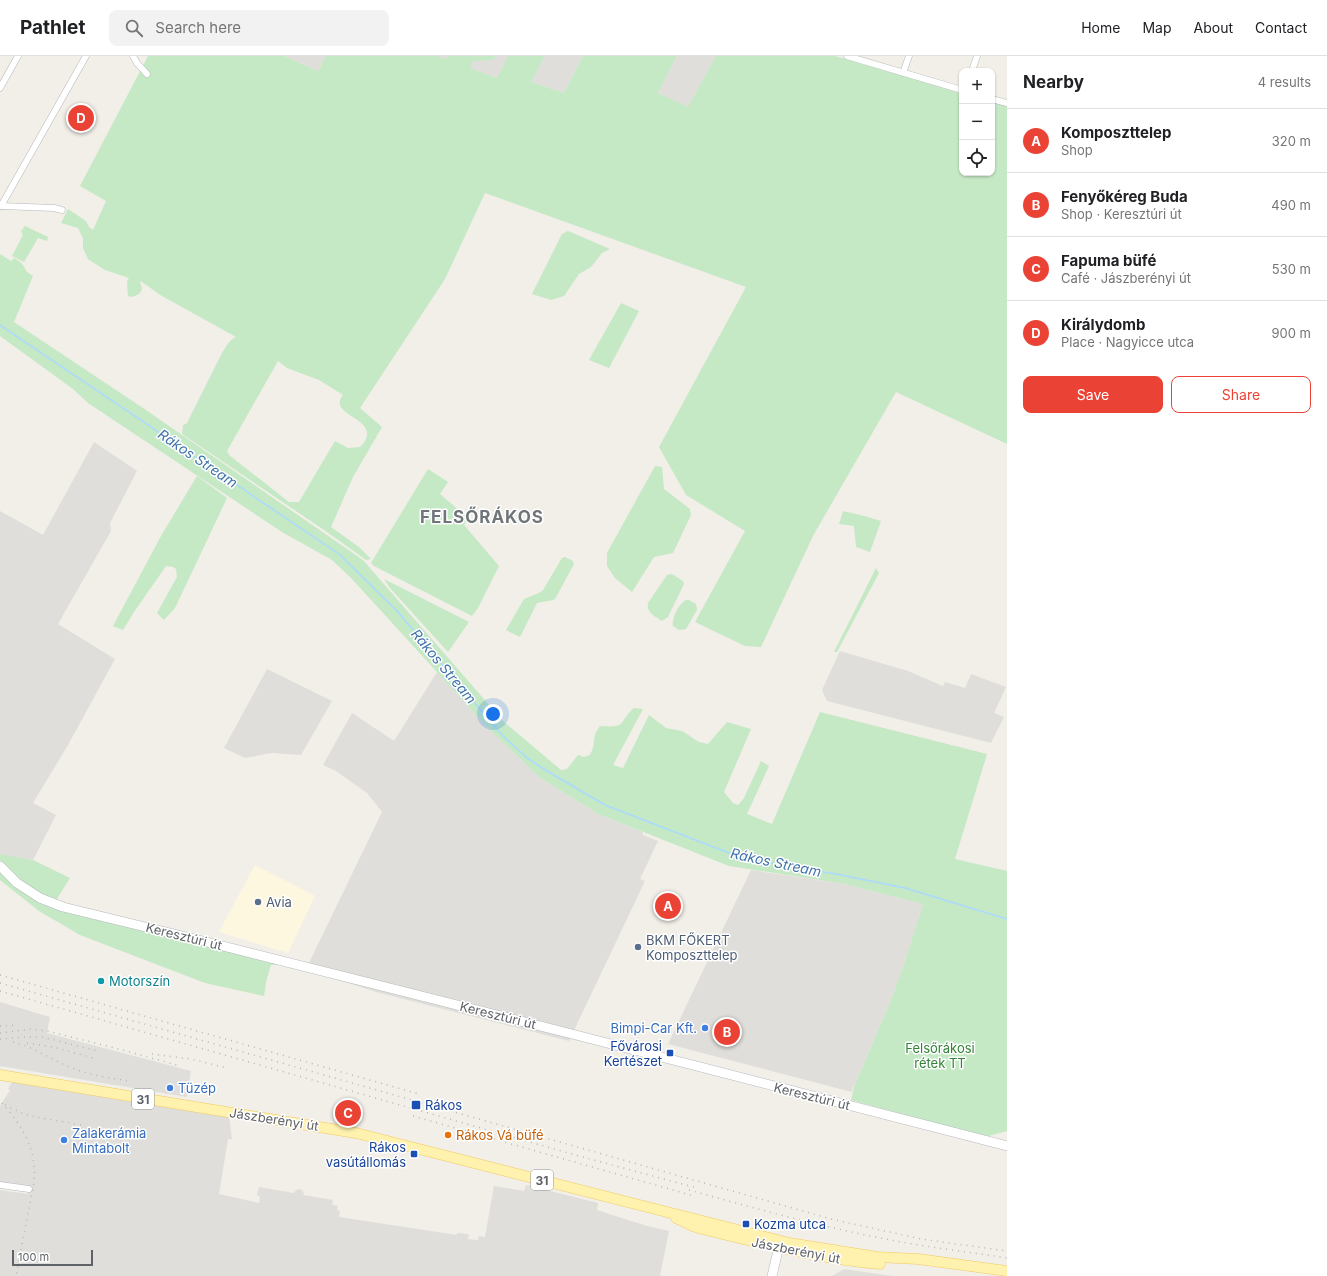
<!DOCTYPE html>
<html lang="en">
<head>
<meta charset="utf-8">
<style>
	body { margin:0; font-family:Inter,sans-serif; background:#f2f2f2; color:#202124 }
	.controls { position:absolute; right:12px; top:12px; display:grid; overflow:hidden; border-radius:8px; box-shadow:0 1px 3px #0004 }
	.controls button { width:36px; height:36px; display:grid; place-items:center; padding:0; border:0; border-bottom:1px solid #e0e0e0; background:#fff; color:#202124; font:20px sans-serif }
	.scale { position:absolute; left:12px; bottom:10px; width:81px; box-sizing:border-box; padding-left:4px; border:2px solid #5f6368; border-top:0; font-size:11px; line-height:14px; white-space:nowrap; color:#5f6368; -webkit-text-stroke:3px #fff; paint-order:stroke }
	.you { position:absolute; left:493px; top:658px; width:14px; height:14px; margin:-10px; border:3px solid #fff; border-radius:50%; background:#1a73e8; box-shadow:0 0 0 6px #1a73e833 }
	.badge { display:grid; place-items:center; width:26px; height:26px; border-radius:50%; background:#ea4335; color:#fff; font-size:13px; font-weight:700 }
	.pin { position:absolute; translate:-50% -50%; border:2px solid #fff; box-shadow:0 1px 4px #0006 }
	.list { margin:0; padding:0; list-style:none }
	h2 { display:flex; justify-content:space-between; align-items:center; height:52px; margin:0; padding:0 16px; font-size:17px }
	h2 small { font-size:13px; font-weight:400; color:#757577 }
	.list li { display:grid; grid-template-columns:26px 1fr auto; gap:12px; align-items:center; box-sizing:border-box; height:64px; padding:0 16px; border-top:1px solid #e0e0e0 }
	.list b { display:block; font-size:15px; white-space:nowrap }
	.list p { margin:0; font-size:13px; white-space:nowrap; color:#757577 }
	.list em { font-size:13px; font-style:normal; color:#757577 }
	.actions { display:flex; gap:8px; padding:12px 16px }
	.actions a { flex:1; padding:9px 0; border:1px solid #ea4335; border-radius:8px; text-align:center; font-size:14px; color:#ea4335 }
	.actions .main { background:#ea4335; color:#fff }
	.icon { flex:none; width:22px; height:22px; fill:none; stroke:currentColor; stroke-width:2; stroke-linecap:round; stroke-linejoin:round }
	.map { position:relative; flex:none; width:1007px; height:1220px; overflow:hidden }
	header { display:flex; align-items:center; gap:24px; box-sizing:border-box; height:56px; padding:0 20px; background:#fff; border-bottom:1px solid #e0e0e0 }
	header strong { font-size:19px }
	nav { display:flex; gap:22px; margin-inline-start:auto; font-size:14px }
	.search { width:280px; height:36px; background:#f2f2f2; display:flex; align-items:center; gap:10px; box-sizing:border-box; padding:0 14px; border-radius:8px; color:#757577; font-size:15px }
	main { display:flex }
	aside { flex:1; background:#fff }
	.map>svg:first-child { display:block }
	.commercial { fill:#fef7e0 }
	.industrial { fill:#e0deda }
	.green { fill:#c5e8c5; fill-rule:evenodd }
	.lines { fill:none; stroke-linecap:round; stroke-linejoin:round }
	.stream { stroke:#aadaff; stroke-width:1.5 }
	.street-casing { stroke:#b5b8bc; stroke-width:7 }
	.secondary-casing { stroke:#b6babf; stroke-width:10 }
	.primary-casing { stroke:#f2c960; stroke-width:11 }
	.street { stroke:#fff; stroke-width:6 }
	.secondary { stroke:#fff; stroke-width:9 }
	.primary { stroke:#fff2af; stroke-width:10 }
	.rail { stroke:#b6b7b8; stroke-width:1.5; stroke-dasharray:1 5; stroke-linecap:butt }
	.service-dot { fill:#5c6f8a; stroke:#fff; stroke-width:1.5 }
	.culture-dot { fill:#0f9aa8; stroke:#fff; stroke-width:1.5 }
	.shop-dot { fill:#3f7fe0; stroke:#fff; stroke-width:1.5 }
	.transit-dot { fill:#1a4fb4; stroke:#fff; stroke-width:1.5 }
	.food-dot { fill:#e8710a; stroke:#fff; stroke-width:1.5 }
	.labels { text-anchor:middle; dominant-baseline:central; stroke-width:3; stroke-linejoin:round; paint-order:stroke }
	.shield { fill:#fff; stroke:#8f9295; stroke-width:1 }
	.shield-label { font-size:12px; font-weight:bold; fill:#5f6368 }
	.service-label { font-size:13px; fill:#4e5e75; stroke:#fff; text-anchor:start }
	.street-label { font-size:13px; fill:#5f6368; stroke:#fff }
	.culture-label { font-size:13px; fill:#0d838f; stroke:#fff; text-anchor:start }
	.shop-label { font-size:13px; fill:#366cbe; stroke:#fff; text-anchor:start }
	.transit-label { font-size:13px; fill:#164399; stroke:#fff; text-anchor:end }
	.park-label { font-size:13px; fill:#348238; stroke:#fff }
	.food-label { font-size:13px; fill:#c56008; stroke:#fff; text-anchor:start }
	.water-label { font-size:14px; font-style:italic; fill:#4174aa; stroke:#fff }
	.district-label { font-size:17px; font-weight:bold; letter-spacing:1px; fill:#70757a; stroke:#fff }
</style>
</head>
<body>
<header>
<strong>Pathlet</strong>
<div class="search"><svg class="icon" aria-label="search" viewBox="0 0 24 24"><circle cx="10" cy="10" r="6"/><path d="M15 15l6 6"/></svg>Search here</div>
<nav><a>Home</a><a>Map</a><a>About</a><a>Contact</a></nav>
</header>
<main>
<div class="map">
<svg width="1007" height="1220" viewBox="0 0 1007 1220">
	<rect width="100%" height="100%" fill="#f1efe8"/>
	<path class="commercial" d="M255,809L315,840L288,897L219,876Z"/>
	<path class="industrial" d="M284,0H326L318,15Z
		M437,0H508L497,22Z
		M545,0H583L564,37L531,26Z
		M677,0H716L688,52L658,37Z
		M94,386L137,415L110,467L111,475L58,568L115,603L68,689L33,747L56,759L33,804L7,800L0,798V455L43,479Z
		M840,595L908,615L943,630L945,626L965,632L971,618L1006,631L994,657L1004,661L991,687L827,645L822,634Z
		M267,613L332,645L301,699L272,697L245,702L224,692Z
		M437,616L490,674L539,721L598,758L643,776V779L658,785L640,823L645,825L569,985L376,936L306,913L382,756L367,737L336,715L323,709L352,657L394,685Z
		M751,814L845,828L923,848L904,908L891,944L854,1031L853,1030L852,1036L668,988Z
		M0,946L50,961L47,977L191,1015L187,1041L0,1010Z
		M12,1026L229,1060L232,1083H228L219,1138L259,1147L260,1140H257L259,1131L294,1137L296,1134L300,1133L303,1135L304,1139L333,1144L332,1149L338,1150L337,1154L340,1155L339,1161L457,1179V1177L469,1178L468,1183L478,1184L479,1180L485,1181L494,1130L524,1135L526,1129L598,1147L597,1154L647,1170L669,1175L660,1220H0V1134L28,1138L29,1130L0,1126V1050L10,1034L8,1033Z
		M844,1213L892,1220H832Z"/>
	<path class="green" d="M148,0H284L318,15L326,0H437L446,3L448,0H496L492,4L473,5L470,12L497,22L508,0H545L531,26L564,37L583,0H677L658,37L688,51L716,0H835L962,37V117H992V46L1007,50V388L896,336L814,478L761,591L745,590L695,566L745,475L686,439L659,391L746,231L485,137L445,223L360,352L382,371L353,421L331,471L359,491L371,503L366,504L327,476L182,378L183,369L187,367L221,299C225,292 229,284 236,281L162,240L142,226L140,225L142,233L139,238L132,241L128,240L127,225L129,222L105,214L88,203L83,192V182L78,172L61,167L68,153L86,165L89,171L93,174L106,145L80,130ZM278,305L287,312L319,324L343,339C327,359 375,361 366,383C365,386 362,389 360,391L348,392L335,385L299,446H289L229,399L227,395Z
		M25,170L48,181L47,185L38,182L24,206L12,200L23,179L21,175Z
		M568,175L610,193L602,197L591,211L579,218L564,240L551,244L532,238L562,178Z
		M0,198L11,205L14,202C20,205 24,209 26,215L33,220L14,266L146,354L182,379L363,504L503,665L561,714L567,713L578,699L584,701L590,699L593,692L595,678L600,670C629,672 617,667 634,652L643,653L613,709L623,712L649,659L666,672L682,675L699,686L708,688L727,666L751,673L724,736L733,747L738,749L744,742L761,705L769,710L747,758L772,768L820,656L987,698L955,803L1007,815V1075L985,1081L851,1044L854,1031L891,944L904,908L923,848L845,828L729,810L598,758L539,721L490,674L351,522L332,504L282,476L88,347L73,333L0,280Z
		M621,247L639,255L609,312L589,304Z
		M655,410L662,411L664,433L690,453L691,459L673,497L654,501L632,536L615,522L607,510V497Z
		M428,413L448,426L440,438L468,462L464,469L499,510L478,552L472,560L374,510L371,507Z
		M197,420L227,442L175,552L164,564L157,557L177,521L176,513L173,511L166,510L134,556L123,574L113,570L161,480Z
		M843,455L864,460L881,465L870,496L856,491L854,470L839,468Z
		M565,501L573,505L574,508L555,543C549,546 543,545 537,547L520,581L506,574L524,543L539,537L543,534L562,502Z
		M876,512L879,517L837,596H834Z
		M672,518L683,525L684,528L668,561L662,565C655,560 646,557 648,547L667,519Z
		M384,523L469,566L448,596L390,532Z
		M686,544H689L696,548L697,554L686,573L679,574L673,570C671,563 679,547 686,544Z
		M0,798L33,804L70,822L55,846L286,908L271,909L266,926L264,940L205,927L80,879L39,855L0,824Z"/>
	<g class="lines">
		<path class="stream" d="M0,269L339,498L397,555L502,679L527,702L547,715L605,749L742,802L841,819L905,832L1007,863"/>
		<defs>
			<path id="street" d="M133,0L137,7L147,18
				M847,0L962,34
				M972,15L977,0
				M903,17L909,0
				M0,32L18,0
				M992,43L1007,47
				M0,150L54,152L62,154
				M1,150L86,0
				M0,1129L29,1133"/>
			<path id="secondary" d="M0,810L17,827L40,842L63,851L211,887L572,978L1007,1090
				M772,1220L780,1186"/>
			<path id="primary" d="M0,1019L356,1077L789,1187L877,1201L918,1203L1007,1215
				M676,1162L693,1170L702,1173C761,1187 819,1203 880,1208"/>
		</defs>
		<use href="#street" class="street-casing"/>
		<use href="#secondary" class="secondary-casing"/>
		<use href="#primary" class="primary-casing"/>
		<use href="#street" class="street"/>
		<use href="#secondary" class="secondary"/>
		<use href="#primary" class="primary"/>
		<path class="rail" d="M0,919L419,1038
			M0,927L831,1163L921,1183L1007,1195
			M0,935L579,1100L697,1132
			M0,970L18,969
			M0,977L31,973L47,975L115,992L177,1009
			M0,983L25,981H42L98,995
			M13,986C34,991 52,1004 72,1012C90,1019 110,1022 129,1025
			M27,987L53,991L97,1003
			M152,998L191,1003L227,1012
			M2,1047C23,1071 37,1093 34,1126L16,1220
			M5,1049L24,1058L35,1061L82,1069
			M413,1060L694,1140
			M689,1134C757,1153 826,1172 896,1185C933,1192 970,1196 1007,1202"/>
	</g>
	<g class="service-dot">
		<circle cx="258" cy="846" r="4"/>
		<circle cx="638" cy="891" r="4"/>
	</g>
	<circle class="culture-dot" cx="101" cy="925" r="4"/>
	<g class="shop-dot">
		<circle cx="705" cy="972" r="4"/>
		<circle cx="170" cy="1032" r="4"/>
		<circle cx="64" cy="1084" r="4"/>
	</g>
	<g class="transit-dot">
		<rect x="666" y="993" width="8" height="8" rx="2"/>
		<rect x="411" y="1044" width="10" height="10" rx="2"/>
		<rect x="410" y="1094" width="8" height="8" rx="2"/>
		<rect x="742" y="1164" width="8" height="8" rx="2"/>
	</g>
	<circle class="food-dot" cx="448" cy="1079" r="4"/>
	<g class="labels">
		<g class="shield">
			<rect x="132" y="1033" width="22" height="20" rx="3"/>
			<rect x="531" y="1114" width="22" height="20" rx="3"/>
		</g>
		<g class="shield-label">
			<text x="143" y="1043">31</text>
			<text x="542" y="1124">31</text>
		</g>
		<g class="service-label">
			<text x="266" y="846">Avia</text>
			<text x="646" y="884">BKM FŐKERT<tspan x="646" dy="15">Komposzttelep</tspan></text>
		</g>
		<g class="street-label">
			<text transform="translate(184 880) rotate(14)">Keresztúri út</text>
			<text transform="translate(498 959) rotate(14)">Keresztúri út</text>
			<text transform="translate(812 1040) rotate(14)">Keresztúri út</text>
			<text transform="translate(274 1063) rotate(9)">Jászberényi út</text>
			<text transform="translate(796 1194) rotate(11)">Jászberényi út</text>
		</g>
		<g class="culture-label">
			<text x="109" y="925">Motorszín</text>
		</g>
		<g class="shop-label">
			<text x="697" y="972" text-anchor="end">Bimpi-Car Kft.</text>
			<text x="178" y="1032">Tüzép</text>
			<text x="72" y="1077">Zalakerámia<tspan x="72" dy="15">Mintabolt</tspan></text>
		</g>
		<g class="transit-label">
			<text x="662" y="990">Fővárosi<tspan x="662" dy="15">Kertészet</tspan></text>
			<text x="425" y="1049" text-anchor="start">Rákos</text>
			<text x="406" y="1091">Rákos<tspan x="406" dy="15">vasútállomás</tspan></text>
			<text x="754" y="1168" text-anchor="start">Kozma utca</text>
		</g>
		<g class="park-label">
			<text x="940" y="992">Felsőrákosi<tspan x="940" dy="15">rétek TT</tspan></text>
		</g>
		<g class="food-label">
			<text x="456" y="1079">Rákos Vá büfé</text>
		</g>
		<g class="water-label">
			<text transform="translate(198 402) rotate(34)">Rákos Stream</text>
			<text transform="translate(444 610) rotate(50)">Rákos Stream</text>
			<text transform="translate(776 806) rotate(12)">Rákos Stream</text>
		</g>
		<g class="district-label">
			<text x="482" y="461">FELSŐRÁKOS</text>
		</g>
	</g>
</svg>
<div class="controls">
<button>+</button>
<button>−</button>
<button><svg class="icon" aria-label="locate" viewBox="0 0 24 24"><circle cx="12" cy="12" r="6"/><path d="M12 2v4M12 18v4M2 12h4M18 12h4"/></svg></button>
</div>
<div class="scale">100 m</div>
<div class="you"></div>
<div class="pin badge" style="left:668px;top:850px">A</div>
<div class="pin badge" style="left:727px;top:976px">B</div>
<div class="pin badge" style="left:348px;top:1057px">C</div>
<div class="pin badge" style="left:81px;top:62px">D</div>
</div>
<aside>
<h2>Nearby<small>4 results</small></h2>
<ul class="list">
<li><span class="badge">A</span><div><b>Komposzttelep</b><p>Shop</p></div><em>320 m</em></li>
<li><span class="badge">B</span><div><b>Fenyőkéreg Buda</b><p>Shop · Keresztúri út</p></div><em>490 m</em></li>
<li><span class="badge">C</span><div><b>Fapuma büfé</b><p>Café · Jászberényi út</p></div><em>530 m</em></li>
<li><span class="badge">D</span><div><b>Királydomb</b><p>Place · Nagyicce utca</p></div><em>900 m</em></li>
</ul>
<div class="actions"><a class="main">Save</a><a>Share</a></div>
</aside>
</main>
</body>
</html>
